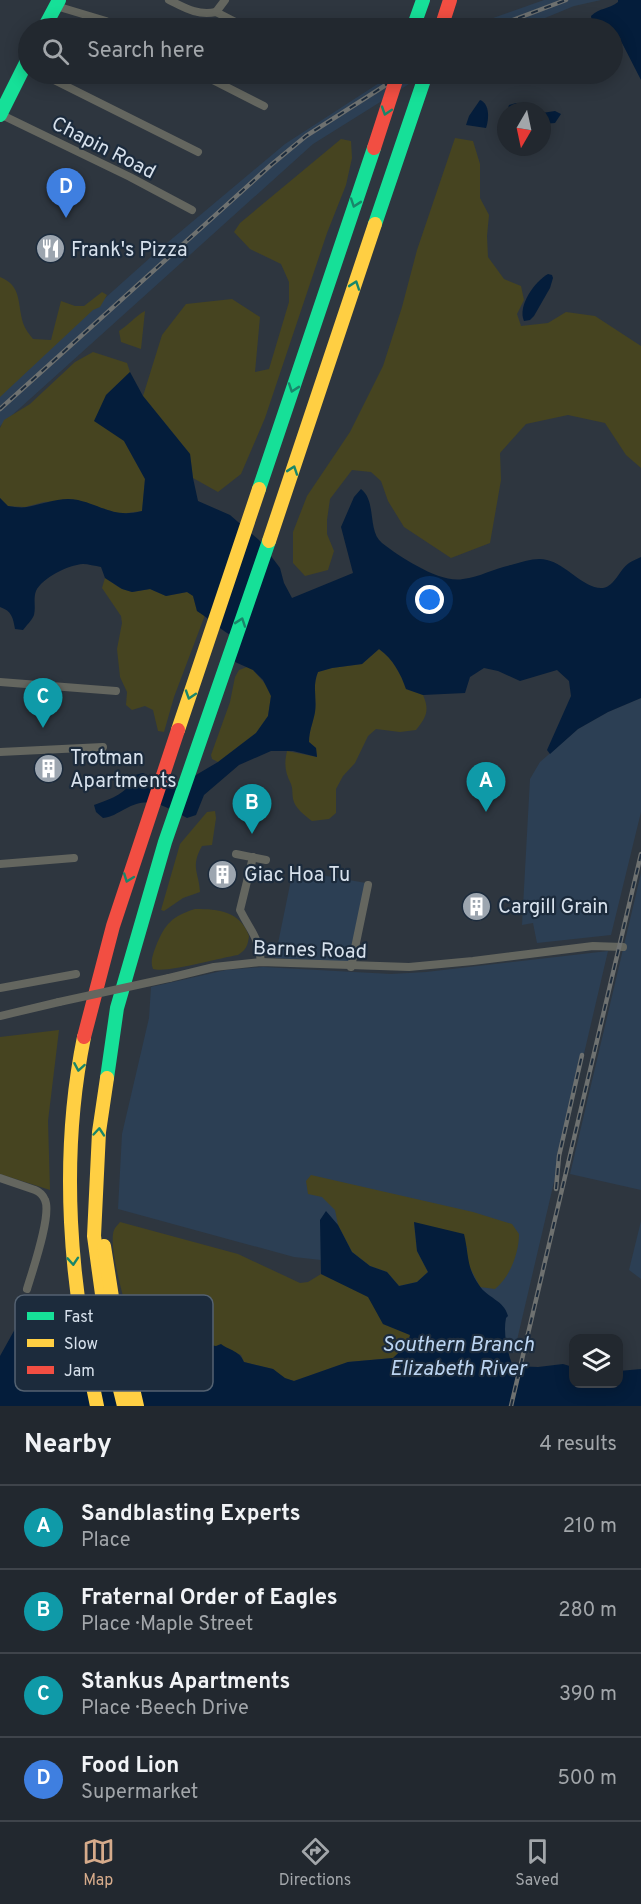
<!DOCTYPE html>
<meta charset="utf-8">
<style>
:root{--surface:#22282f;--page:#2e343b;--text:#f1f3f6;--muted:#a2a6aa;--line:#3f444b;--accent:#d6ab8b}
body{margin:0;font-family:Overpass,sans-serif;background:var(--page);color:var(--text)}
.controls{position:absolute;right:18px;bottom:18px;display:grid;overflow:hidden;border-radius:12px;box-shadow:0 3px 15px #0003}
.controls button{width:54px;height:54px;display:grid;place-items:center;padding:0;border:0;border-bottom:2px solid var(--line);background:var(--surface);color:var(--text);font:30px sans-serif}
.compass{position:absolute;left:497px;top:102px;width:54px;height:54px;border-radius:50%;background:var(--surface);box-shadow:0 3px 15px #0003;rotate:189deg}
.you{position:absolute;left:430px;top:600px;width:21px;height:21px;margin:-15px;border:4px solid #fff;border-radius:50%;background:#1a73e8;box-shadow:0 0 0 9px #1a73e833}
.badge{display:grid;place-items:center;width:39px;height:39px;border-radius:50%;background:var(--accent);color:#fff;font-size:20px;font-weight:700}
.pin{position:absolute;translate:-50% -50px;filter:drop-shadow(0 2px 3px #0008)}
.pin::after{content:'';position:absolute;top:32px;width:21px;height:18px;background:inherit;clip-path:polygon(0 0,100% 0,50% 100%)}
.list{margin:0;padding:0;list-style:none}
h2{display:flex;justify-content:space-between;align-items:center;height:78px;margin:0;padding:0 24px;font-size:26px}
h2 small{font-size:20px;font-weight:400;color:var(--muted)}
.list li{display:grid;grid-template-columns:39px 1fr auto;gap:18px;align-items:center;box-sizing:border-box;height:84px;padding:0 24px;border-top:2px solid var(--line)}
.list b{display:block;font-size:22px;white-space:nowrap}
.list p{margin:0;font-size:20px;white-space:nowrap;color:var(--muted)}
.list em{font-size:20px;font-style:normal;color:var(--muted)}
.icon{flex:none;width:33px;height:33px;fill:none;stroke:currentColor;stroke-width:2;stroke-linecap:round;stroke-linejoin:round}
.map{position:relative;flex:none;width:641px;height:1406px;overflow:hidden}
.search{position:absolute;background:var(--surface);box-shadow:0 3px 15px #0003;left:18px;right:18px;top:18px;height:66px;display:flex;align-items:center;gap:15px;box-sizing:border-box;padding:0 21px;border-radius:33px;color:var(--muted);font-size:22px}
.sheet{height:414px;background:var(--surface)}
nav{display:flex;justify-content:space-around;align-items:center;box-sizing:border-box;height:84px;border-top:2px solid var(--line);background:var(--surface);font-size:16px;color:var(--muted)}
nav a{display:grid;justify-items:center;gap:3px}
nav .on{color:var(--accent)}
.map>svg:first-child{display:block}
.built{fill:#2c3f54}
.green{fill:#464420}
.water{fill:#041d3b}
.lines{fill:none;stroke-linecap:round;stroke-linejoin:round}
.street{stroke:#64665f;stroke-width:8}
.fast{stroke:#16e098;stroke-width:14}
.slow{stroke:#ffcf43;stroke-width:14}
.jam{stroke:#f24e42;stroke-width:14}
.rail-casing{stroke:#6e7170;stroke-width:4.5}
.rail{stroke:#1c2b3c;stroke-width:2;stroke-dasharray:7;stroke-linecap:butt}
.street-bridge{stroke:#64665f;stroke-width:8}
.jam-bridge{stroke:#f24e42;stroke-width:14}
.oneway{stroke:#19866a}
.labels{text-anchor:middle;stroke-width:4.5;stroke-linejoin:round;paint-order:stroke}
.street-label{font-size:20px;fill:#d7e1ec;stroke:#1c2b3c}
.poi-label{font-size:20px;fill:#d7e1ec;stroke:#1c2b3c;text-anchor:start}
.water-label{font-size:21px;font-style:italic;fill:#bbd4f1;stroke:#1c2b3c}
.key{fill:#1c2b3c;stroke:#546271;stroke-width:1.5}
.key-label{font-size:16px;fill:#d7e1ec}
</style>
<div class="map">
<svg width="641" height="1406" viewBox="0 0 641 1406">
<rect width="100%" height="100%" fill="#2e363f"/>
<g class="built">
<path d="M544,0H601L574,6L521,28H465Z"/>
<path d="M393,74H425L313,144L0,426V392L161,248L285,144Z"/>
<path d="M641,698V812L611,935L537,943L533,923L522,925L530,779L540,762L578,729L608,712Z"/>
<path d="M293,870L366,883L350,963L275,958Z"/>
<path d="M641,873V1190L570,1174Z"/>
<path d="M608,951L514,1353L330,1261L294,1257L118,1209L122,1134L149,1018L151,987L226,970L263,967L391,974L426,972Z"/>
<path d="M641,1221V1279L629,1270Z"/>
</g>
<g class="green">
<path d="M455,138L473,141L480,164V198L489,215L487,236L488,257L504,279L521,286L524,300L517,314L521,326L548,323L566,312L595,316L641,346V468L626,455L605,423L568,415L526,424L500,453L501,480L490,543L451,558L404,527L388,501L381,481L371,472L352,470L330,499L327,520V534L334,551L328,570L305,576L293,563V532L307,496L350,432L383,366L402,307L417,250Z"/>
<path d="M341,139L351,141L352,158L346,185L327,233L265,418L241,474L218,492L193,478L190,454L143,396L162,335L186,304L232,299L260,317L255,372L269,369L289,302V282L281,264L250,249L234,232L240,223Z"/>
<path d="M0,277C22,286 17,302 23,323C25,329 29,334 33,339L51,340L61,301L75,306H84L102,292L107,295L100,307L93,310L0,397Z"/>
<path d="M145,311L141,349L121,342L119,331C129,325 135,316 145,311Z"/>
<path d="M93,352L127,363L130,372L106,395L124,441L145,479L142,511L120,514L76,500L44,502L25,507L7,506L0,498V428L4,420L30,404L75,362Z"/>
<path d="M105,578L120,588L132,592L150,589L166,596L187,592L193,595L197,611L205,615L174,697L164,732L158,731L153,710L145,706L132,710L126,705L127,692L120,677L117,649L122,623L121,616L102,588Z"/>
<path d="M379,649C393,659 401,674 406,689L423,695C430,711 426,717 416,730L400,732L376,729L368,736L355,763L343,776L336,789V813L329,819L312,821C304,815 295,808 293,799C292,794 293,789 291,784C285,772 284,764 287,751L317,757L316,748L309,742C309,731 313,723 315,712C317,698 312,686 318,672L332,668L362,664Z"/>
<path d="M247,667L253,670L268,687L271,696L268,716L256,733L218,762L212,759L211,755L230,702L235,677L239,670Z"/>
<path d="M215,811L216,818L212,845L202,846C190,867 199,872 200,892L183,898L164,911L161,910L180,844L207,812Z"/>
<path d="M195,909C219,909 240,911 249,936C248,945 246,950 238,955C219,958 168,973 153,969C150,961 153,954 156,946C165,924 172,916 195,909Z"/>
<path d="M59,1030L48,1121L50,1190L0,1174V1037Z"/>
<path d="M311,1175L473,1212L512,1224L519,1234C519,1253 510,1277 495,1289L480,1287L467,1262V1247L437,1229L414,1223L417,1251L428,1272L417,1282L399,1286L387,1272L370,1266L352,1252L338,1225L335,1210L322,1197L308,1194L306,1181Z"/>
<path d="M120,1222L238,1254L300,1283L308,1282L321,1274L369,1297L383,1324L410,1335L408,1344L393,1358L348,1362L294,1381L285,1379L273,1369L244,1362L241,1355L227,1349L197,1343L179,1330L147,1315L129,1318C124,1300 108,1245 114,1230C115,1227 118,1225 120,1222Z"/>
</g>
<g class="water">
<path d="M618,0H641V80L622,43L613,35L612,28H605L592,23L591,16C600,7 608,10 618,2Z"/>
<path d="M480,100C490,104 489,119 486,128L466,125L469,116Z"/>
<path d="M516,103L524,104L529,111H507L509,105Z"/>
<path d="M555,111L561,114L555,123L542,124V113Z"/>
<path d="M548,274L552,275L553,278L550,288L534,316L530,320L524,321C517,306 535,281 548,274Z"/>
<path d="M130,372L143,396L190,454L193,478L198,501L230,515L259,540L280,568L284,583L292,598L353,573L341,527L354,497L361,489C377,501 367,531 382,543C400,557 441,584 463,579C480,577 495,568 511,565C523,562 536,557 547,560C566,564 585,590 603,588C615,586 619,570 629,563C632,561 637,559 641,557V698L608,712L578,729L550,754L547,750L571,696L569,681L557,670L520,681L498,671L484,668L470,677L465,693L423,695L406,689C401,674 393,659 379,649L362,664L332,668L318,672C312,686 317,698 315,712C313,723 309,731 309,742L316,748L317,757L293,751H271L239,765L204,795L196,815L187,818C164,806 149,795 125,809C117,813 112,817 103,818L96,812L94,805C113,798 127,794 135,775L143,773L168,784L179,785L218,762L256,733L268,716L271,696L263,680L253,670L235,662L234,637C220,630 210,619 197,611L193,596L187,592L166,596L150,589L132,592L122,589L105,578L101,567C95,566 88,564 83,564C68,565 42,578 36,591C33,599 36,607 34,615C32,620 26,626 23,630L15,629C13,618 12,611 0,607V498L8,506C14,507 21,508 27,507C43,504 61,496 78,500C103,506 114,518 142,511L145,479L124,441L94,421L106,395Z"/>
<path d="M326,1211L338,1225L352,1252L370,1266L387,1272L399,1286L417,1282L428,1272L417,1251L414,1222L464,1234C469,1254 466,1267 479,1285C487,1298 504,1300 508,1316L506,1318C503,1333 507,1352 513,1366L538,1367L563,1364L573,1367L574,1384H618L619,1371L641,1369V1406H0V1356L15,1329H57L92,1320L125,1318L147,1314L179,1330L197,1343L216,1346L221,1344C230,1351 239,1350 244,1362L273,1369L285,1378L294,1381L348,1362L393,1358L408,1344L410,1335L383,1324L368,1297L321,1274L320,1220Z"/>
</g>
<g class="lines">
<g class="street">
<path d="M169,0C185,8 198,16 216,12L247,28"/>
<path d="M56,6L106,21L120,28"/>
<path d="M216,12L225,0"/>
<path d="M42,74L198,152"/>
<path d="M201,74L264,106"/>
<path d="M0,114L130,177L192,210"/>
<path d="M0,682L116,691"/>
<path d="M0,752L103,747"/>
<path d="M236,854L266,860"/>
<path d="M253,857L240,910C251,932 258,935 261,962"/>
<path d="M0,864L74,858"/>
<path d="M351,967L368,885"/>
<path d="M169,978L214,967L261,962L409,967L473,961L593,946L623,947"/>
<path d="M0,988L76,974"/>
<path d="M0,1016L59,1002"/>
<path d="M0,1178L35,1190C40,1192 43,1195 45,1200C52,1215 32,1272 27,1289"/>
</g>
<g class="fast">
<path d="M44,28L59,0"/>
<path d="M413,28L423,0"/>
<path d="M0,115L28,59"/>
<path d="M375,224L426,74"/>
<path d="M259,489L374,148"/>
<path d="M107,1078L117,1008L165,842L269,541"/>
</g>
<g class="slow">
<path d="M269,541L375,224"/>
<path d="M178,730L259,489"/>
<path d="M84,1037C59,1160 70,1284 97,1406"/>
<path d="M107,1078L99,1132L94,1236L109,1345L124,1406"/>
<path d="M104,1246L112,1297L137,1406"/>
</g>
<g class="jam">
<path d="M441,28L450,0"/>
<path d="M84,1037L113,926L178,730"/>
</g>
<defs>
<g id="rail">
<path d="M492,28L566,0"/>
<path d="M0,409L271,165L306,136L403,74"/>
<path d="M556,1189L559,1156L582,1055"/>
<path d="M511,1406L641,854"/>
</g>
</defs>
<use href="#rail" class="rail-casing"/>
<use href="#rail" class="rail"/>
<path class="street-bridge" d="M59,1002L169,978"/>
<path class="jam-bridge" d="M374,148L398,74"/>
</g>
<defs><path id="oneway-chevron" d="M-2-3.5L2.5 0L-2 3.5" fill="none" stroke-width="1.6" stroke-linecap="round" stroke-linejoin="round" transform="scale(1.5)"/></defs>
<g class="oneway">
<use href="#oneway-chevron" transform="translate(386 111) rotate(108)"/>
<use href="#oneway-chevron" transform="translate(355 203) rotate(109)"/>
<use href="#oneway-chevron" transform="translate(355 285) rotate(-71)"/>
<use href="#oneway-chevron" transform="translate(293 388) rotate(109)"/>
<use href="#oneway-chevron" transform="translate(293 470) rotate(-71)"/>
<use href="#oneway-chevron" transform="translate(241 622) rotate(-71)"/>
<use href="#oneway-chevron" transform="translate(190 695) rotate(108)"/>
<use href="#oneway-chevron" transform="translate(128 878) rotate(110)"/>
<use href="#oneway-chevron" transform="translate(79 1067) rotate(100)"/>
<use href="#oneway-chevron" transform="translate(99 1132) rotate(-85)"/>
<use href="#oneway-chevron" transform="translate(73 1261) rotate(86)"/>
</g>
<defs>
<symbol id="restaurant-disc" viewBox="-11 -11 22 22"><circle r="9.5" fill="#9ca5af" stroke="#1c2b3c"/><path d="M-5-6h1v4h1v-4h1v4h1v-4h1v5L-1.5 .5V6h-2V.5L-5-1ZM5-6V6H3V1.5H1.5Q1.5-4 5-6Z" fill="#fff"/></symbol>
<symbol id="building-disc" viewBox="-11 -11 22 22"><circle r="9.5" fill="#9ca5af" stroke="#1c2b3c"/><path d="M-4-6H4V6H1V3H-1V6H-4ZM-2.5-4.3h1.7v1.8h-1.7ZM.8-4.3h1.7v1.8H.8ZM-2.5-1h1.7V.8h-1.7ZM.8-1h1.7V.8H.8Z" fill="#fff"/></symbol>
</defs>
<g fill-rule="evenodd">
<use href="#restaurant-disc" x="34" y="232" width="33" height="33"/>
<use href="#building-disc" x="32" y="752" width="33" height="33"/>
<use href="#building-disc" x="206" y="858" width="33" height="33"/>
<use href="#building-disc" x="460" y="890" width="33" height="33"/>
</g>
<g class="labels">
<g class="street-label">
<text transform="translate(104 147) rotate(27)" y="7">Chapin Road</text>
<text transform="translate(310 949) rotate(2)" y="7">Barnes Road</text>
</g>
<g class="poi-label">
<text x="71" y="256">Frank's Pizza</text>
<text x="70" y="764">Trotman<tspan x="70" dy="23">Apartments</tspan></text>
<text x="244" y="881">Giac Hoa Tu</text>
<text x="498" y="913">Cargill Grain</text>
</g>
<g class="water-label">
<text x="458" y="1351">Southern Branch<tspan x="458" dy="24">Elizabeth River</tspan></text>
</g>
</g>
<rect x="15" y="1295" width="198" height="96" rx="9" class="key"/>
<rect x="27" y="1312" width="27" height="8" fill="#16e098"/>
<rect x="27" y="1339" width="27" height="8" fill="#ffcf43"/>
<rect x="27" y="1366" width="27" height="8" fill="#f24e42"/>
<g class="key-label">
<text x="64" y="1322">Fast</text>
<text x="64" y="1349">Slow</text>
<text x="64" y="1376">Jam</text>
</g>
</svg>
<div class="controls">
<button><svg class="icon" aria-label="layers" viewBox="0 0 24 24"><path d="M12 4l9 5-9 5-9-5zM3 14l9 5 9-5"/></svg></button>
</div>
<svg class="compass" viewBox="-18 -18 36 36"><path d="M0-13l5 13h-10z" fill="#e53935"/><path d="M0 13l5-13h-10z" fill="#a2a6aa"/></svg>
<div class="you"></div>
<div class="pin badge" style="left:486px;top:812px;background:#0f9aa8">A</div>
<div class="pin badge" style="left:252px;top:834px;background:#0f9aa8">B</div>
<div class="pin badge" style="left:43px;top:728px;background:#0f9aa8">C</div>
<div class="pin badge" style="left:66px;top:218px;background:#3f7fe0">D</div>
<div class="search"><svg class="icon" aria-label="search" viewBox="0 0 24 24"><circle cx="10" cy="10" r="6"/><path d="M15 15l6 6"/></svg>Search here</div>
</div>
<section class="sheet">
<h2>Nearby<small>4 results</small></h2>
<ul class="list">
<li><span class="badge" style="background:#0f9aa8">A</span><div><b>Sandblasting Experts</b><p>Place</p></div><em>210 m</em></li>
<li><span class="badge" style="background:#0f9aa8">B</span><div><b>Fraternal Order of Eagles</b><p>Place · Maple Street</p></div><em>280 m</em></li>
<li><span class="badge" style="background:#0f9aa8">C</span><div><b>Stankus Apartments</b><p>Place · Beech Drive</p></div><em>390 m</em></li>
<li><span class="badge" style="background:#3f7fe0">D</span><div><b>Food Lion</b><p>Supermarket</p></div><em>500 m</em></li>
</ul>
</section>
<nav>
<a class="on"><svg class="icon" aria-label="map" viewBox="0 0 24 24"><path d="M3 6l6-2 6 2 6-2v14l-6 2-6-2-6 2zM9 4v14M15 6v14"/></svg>Map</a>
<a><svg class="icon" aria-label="directions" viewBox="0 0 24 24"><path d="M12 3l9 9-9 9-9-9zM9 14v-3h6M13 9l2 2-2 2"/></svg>Directions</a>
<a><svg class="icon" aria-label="saved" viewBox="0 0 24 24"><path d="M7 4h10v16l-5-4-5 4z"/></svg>Saved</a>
</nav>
